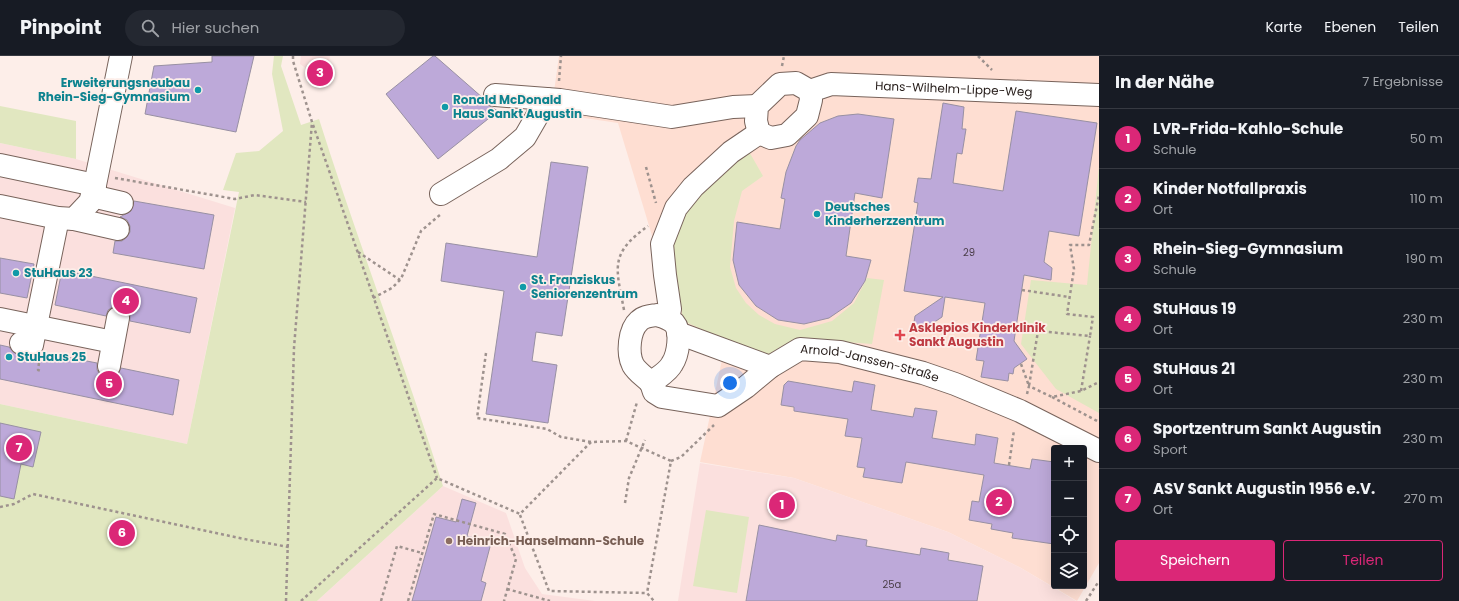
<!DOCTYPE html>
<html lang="de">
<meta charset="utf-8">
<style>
:root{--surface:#171b24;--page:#242831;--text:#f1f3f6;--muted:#9ea1a6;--line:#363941;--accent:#db2777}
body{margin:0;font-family:Poppins,sans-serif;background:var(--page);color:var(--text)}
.controls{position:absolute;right:12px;bottom:12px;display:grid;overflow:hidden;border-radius:4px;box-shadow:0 4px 16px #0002}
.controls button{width:36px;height:36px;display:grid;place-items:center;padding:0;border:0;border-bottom:1px solid var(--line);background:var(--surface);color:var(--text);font:20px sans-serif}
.you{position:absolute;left:730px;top:327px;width:14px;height:14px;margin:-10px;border:3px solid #fff;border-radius:50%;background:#1a73e8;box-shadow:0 0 0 6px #1a73e833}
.badge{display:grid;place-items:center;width:26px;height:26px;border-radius:50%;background:var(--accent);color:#fff;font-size:13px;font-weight:700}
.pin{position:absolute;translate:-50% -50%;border:2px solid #fff;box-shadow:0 1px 4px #0006}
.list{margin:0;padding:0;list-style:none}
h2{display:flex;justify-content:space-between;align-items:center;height:52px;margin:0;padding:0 16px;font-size:17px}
h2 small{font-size:13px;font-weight:400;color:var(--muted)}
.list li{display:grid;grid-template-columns:26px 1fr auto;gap:12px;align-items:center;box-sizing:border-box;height:60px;padding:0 16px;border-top:1px solid var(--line)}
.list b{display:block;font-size:15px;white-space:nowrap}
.list p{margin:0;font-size:13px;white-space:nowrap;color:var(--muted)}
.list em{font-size:13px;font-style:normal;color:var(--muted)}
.actions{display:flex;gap:8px;padding:12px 16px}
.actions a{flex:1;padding:9px 0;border:1px solid var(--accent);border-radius:4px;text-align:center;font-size:14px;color:var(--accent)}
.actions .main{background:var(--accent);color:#fff}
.icon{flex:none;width:22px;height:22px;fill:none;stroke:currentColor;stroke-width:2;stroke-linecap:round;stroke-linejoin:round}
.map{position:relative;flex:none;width:1099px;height:545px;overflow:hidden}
header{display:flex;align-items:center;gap:24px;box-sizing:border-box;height:56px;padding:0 20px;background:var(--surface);border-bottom:1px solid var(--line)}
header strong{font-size:19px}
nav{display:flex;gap:22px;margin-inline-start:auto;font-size:14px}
.search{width:280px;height:36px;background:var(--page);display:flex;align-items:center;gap:10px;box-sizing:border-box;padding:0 14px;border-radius:22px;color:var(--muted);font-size:15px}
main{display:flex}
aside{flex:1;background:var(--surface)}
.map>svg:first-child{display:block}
.built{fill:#feded2;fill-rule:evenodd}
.education{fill:#fbe0de}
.green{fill:#e1e7c0}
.building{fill:#bda9d9;stroke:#9890a3}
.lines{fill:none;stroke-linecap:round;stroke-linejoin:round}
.minor-casing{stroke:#78635b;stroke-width:24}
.path{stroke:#9e928e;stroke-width:2.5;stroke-dasharray:3 3;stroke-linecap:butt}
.minor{stroke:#fff;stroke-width:22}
.culture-dot{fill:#0f9aa8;stroke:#fdeee9;stroke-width:1.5}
.health-dot{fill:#e0444e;stroke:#fdeee9;stroke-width:1.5}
.education-dot{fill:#8d6e63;stroke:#fdeee9;stroke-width:1.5}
.labels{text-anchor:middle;stroke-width:3.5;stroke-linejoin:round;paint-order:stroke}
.number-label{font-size:10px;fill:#4a3e48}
.culture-label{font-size:12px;font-weight:bold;fill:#0d838f;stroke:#fdeee9;text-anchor:start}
.street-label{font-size:12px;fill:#241b18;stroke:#fdeee9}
.health-label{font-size:12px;font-weight:bold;fill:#be3a42;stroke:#fdeee9;text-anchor:start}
.education-label{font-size:12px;font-weight:bold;fill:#785e54;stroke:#fdeee9;text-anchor:start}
</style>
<header>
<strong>Pinpoint</strong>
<div class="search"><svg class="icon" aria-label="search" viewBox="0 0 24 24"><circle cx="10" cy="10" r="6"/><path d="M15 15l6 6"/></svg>Hier suchen</div>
<nav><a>Karte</a><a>Ebenen</a><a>Teilen</a></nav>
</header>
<main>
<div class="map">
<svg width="1099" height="545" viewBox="0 0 1099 545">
<rect width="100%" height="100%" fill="#fdeee9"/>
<path class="built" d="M559,0H1099V507L1077,545L1021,512L948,476L794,422L700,406L725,290L679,269L618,67L551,57ZM1054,392H1084V530H1054Z"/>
<g class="education">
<path d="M301,0H330L325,26L300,8Z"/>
<path d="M0,87L76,103L235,152L187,388L0,348Z"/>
<path d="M700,407L794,422L948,476L1021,512L1076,545H678Z"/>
<path d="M443,430L506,457L525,512L542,538L595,545H317Z"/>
</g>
<g class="green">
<path d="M274,0H283L281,10L301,69L319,63C358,186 404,306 443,430L317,545H0V348L187,388L239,136L223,134L236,97L259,95L283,75L272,18Z"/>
<path d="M0,50L76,65V103L0,87Z"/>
<path d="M747,92L763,120L742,135L734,165L730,211L736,232L746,247L759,259L775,268L800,274L832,265L854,247L867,222L884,224L872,288L804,283L782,290L765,301L683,265L681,250L672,221L668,187L680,159Z"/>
<path d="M1099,110V357L1056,333L1021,288L1031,224L1087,229Z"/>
<path d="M706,454L749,461L737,537L693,530Z"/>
</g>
<g class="building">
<path d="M212,0H254L236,76L145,58L154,10L212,6Z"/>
<path d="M433,0H435L483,42L488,49L498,55L438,103L386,38Z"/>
<path d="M943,47L964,51L962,73H966L962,98L957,97L953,127L1003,135L1016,55L1097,67L1079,180L1049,175L1044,206L1052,212L1051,224L1024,219L1014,285L1027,303L1014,312L1013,318L1009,317L1008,325L981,321L984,305L976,304L985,247L945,241L942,261L924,273L913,272L915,260L943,241L904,235L918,147L914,146L918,122L931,123Z"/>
<path d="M858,58L894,63L882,142L855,137L846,200L871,204L865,225L851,247L829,262L804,268L778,264L756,250L739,229L733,204L737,166L780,173L785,143L781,142L786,116L796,90L800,84L820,67L838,60Z"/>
<path d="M551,106L588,111L562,280L536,276L532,305L557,309L548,367L486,358L504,235L441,225L446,187L537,201Z"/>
<path d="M134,145L214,159L204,213L113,197L115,185H122L127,181L130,176V170L127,164L120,161L131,155Z"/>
<path d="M0,202L34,208L27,242L0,237Z"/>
<path d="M62,214L197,242L190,277L130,265V258L126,253L121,250H114L108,254L106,260L55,249Z"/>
<path d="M0,289L9,291L13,296L19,299L36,301L45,297L97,307V314L101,320L107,322H114L118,318L121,312L179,324L173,359L0,323Z"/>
<path d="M788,325L852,336L854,325L875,329L871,354L913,361L915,352L937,355L932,382L975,389L976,378L998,382L994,407L1030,413L1032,403L1054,406V488L1012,482L1013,477L991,473L992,468L969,464L972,445L979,446L984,419L906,406L902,427L863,421L865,412L857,411L862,382L845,380L848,363L794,355V351L781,349L784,329Z"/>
<path d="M0,367L41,376L33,411L21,408L14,443L0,440Z"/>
<path d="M462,443L476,447L467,480L491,487L481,525L486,527L481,545H412L436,461L456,466Z"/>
<path d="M759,469L836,485L837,479L867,484L866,490L920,499L921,492L949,497L948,504L983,510L977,545H746Z"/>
</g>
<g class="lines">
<defs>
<g id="minor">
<path d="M796,27L810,35L811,44L807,60L787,79L771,82L759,77L756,65L757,50L780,28Z"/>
<path id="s1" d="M810,35L831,28L1099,39"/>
<path d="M495,39L560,44L672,61L733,51L757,50"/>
<path d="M0,109L95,129"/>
<path d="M441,138L499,103L525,81L547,43"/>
<path d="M92,140L122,147"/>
<path d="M0,150L58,162L74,163L90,146L95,129L121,0"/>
<path d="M74,163L118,173"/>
<path d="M657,259C664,261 669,262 674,267C682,276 678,299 672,308C668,316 658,321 651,327C645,321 637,316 633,309C627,297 629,274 639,265C644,260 651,260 657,259Z"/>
<path d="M668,262L670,253L665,219L662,188L676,152L693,131L731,96L759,77"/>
<path d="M0,263L113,286"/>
<path d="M678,277L770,311"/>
<path d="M21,287L32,289L58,162"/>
<path d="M109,310L118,262"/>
<path id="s2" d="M651,327L654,336L662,341L718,350L746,331L770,311L800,293L840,296L923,317L955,328L1020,355L1099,395"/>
</g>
</defs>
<use href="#minor" class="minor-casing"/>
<g class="path">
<path d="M293,0V5L312,66L437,422"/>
<path d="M978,0L992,14"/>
<path d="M782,10L784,0"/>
<path d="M559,25L561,0"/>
<path d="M646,111L656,147"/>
<path d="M115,122L235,143L255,139L306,146"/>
<path d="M358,196L400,224"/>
<path d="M1022,234L1069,241"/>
<path d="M373,242L392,232L401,223L421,175L441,158"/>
<path d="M624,254C616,211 609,198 648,170"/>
<path d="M486,297L477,362L547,373L561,381L591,386"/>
<path d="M39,307L38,314L41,315"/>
<path d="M1021,308L1029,330L1038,275L1090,280L1093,261L1067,258L1074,213L1070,189H1089L1099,139"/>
<path d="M1081,335L1090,280"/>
<path d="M1027,338L1029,330L1052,341L1081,335L1099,326"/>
<path d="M1052,341L1099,366"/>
<path d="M626,385L637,346"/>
<path d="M671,405L681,401L714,369"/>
<path d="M1009,409L1014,374"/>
<path d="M625,447L629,422L645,384"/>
<path d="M0,451L14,448L33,438L244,483L289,491"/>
<path d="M520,459L549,535L647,537"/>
<path d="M507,533L550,545"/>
<path d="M286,545L294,292L312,66"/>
<path d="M301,545L437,422L520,458L591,386L626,385L671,405L647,537L654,545"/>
<path d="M381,545L397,490L422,497"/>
<path d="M408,545L434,458L505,478L516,503L504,545"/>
<path d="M1086,545L1099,525"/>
</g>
<use href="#minor" class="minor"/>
</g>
<g class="culture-dot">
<circle cx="198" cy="34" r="4"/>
<circle cx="445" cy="51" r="4"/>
<circle cx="817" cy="158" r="4"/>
<circle cx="16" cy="217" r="4"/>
<circle cx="523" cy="231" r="4"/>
<circle cx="9" cy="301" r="4"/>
</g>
<path class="health-dot" d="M898 273h4v4h4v4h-4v4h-4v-4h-4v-4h4z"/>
<circle class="education-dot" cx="449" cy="485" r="4"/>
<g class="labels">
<g class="number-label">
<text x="969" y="200">29</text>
<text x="892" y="532">25a</text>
</g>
<g class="culture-label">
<text x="190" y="31" text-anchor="end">Erweiterungsneubau<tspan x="190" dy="14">Rhein-Sieg-Gymnasium</tspan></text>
<text x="453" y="48">Ronald McDonald<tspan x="453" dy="14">Haus Sankt Augustin</tspan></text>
<text x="825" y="155">Deutsches<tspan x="825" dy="14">Kinderherzzentrum</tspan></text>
<text x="24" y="221">StuHaus 23</text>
<text x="531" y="228">St. Franziskus<tspan x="531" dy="14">Seniorenzentrum</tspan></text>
<text x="17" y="305">StuHaus 25</text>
</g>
<g class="street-label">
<text dy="4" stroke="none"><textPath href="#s1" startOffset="145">Hans-Wilhelm-Lippe-Weg</textPath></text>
<text dy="4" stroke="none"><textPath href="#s2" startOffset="247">Arnold-Janssen-Straße</textPath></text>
</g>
<g class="health-label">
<text x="909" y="276">Asklepios Kinderklinik<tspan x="909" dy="14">Sankt Augustin</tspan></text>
</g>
<g class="education-label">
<text x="457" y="489">Heinrich-Hanselmann-Schule</text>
</g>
</g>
</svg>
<div class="controls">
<button>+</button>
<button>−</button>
<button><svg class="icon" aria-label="locate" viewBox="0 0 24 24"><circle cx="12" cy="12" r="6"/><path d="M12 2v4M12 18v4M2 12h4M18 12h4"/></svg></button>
<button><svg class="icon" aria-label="layers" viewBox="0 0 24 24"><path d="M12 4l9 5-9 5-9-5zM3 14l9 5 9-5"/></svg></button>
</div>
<div class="you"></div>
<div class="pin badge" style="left:782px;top:449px">1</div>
<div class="pin badge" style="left:999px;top:446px">2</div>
<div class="pin badge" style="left:320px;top:17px">3</div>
<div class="pin badge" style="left:126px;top:245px">4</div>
<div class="pin badge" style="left:109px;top:328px">5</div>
<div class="pin badge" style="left:122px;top:477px">6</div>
<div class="pin badge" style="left:19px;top:392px">7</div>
</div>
<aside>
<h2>In der Nähe<small>7 Ergebnisse</small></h2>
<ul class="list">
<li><span class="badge">1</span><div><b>LVR-Frida-Kahlo-Schule</b><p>Schule</p></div><em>50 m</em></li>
<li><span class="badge">2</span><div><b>Kinder Notfallpraxis</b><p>Ort</p></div><em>110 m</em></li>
<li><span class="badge">3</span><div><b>Rhein-Sieg-Gymnasium</b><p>Schule</p></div><em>190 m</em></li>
<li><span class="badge">4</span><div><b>StuHaus 19</b><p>Ort</p></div><em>230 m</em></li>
<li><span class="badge">5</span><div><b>StuHaus 21</b><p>Ort</p></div><em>230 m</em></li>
<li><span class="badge">6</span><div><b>Sportzentrum Sankt Augustin</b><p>Sport</p></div><em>230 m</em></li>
<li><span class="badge">7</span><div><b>ASV Sankt Augustin 1956 e.V.</b><p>Ort</p></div><em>270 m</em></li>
</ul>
<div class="actions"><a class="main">Speichern</a><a>Teilen</a></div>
</aside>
</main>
